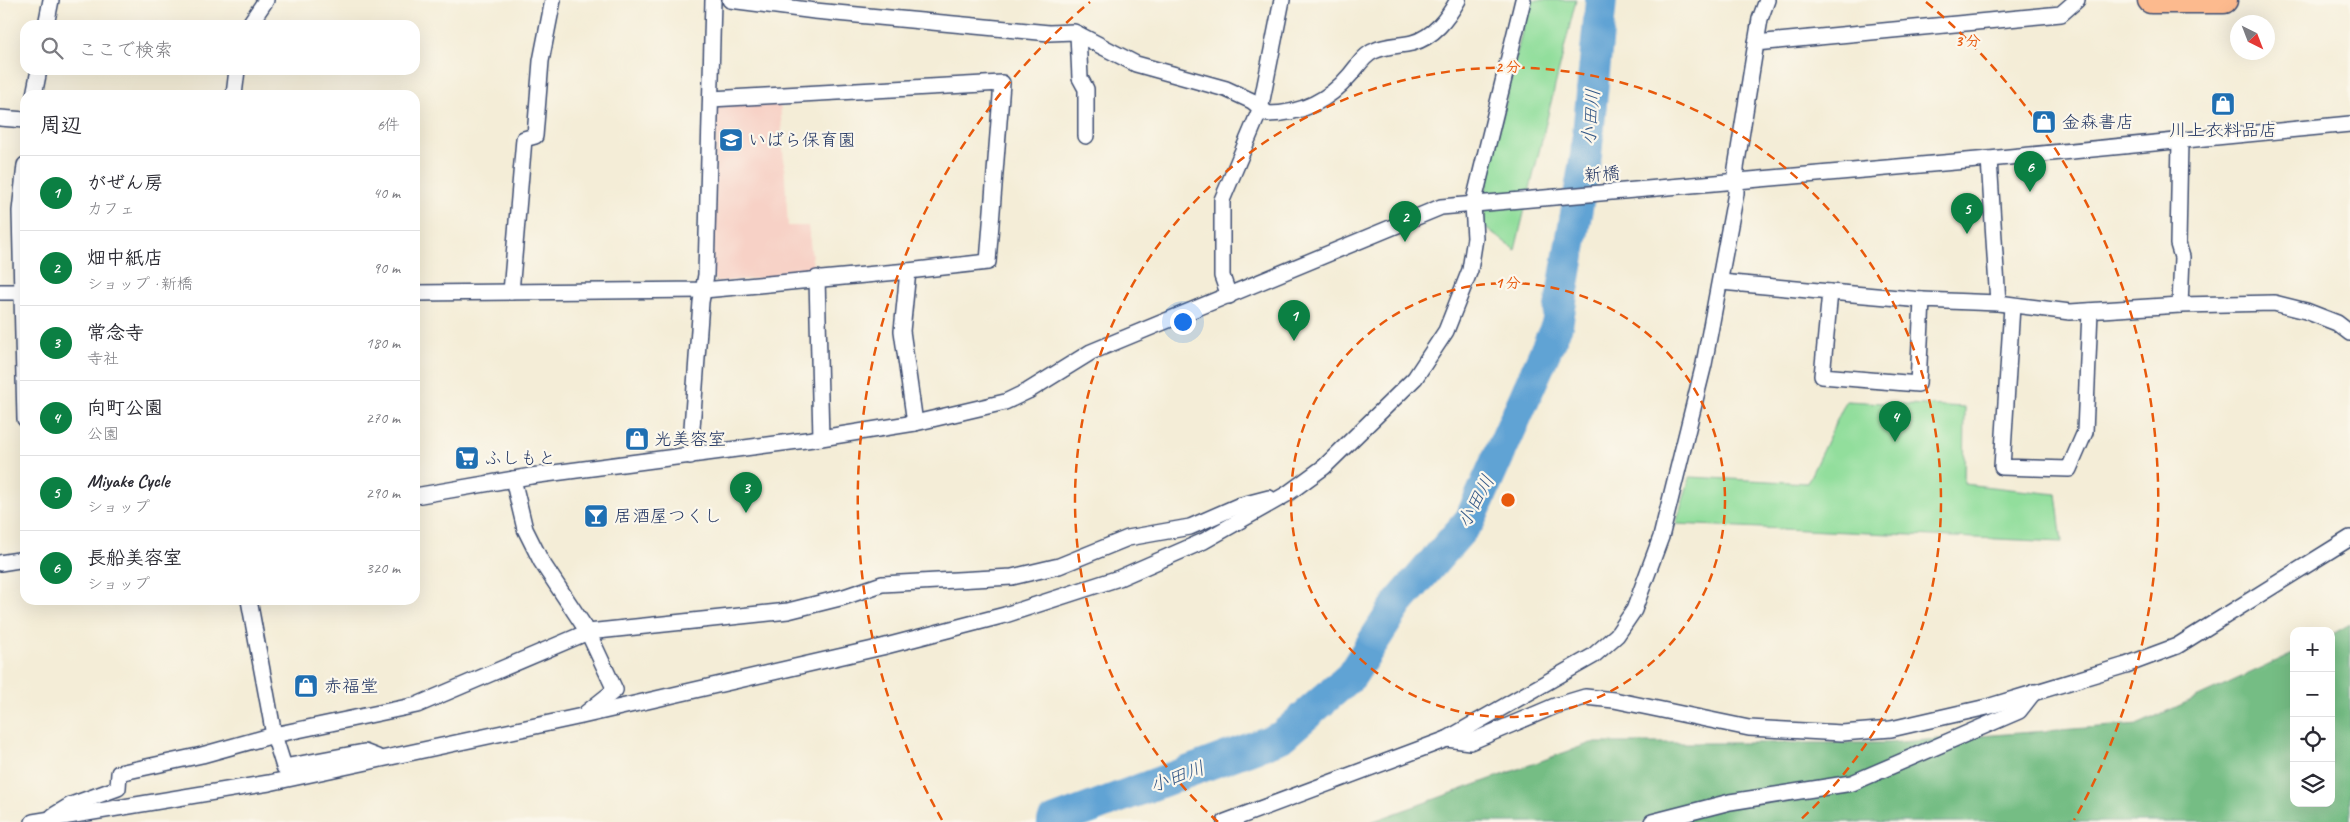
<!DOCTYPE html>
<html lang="ja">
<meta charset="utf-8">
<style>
:root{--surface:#fff;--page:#f2f2f3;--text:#2b2b33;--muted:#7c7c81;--line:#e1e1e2;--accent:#0b8043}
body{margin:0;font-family:Caveat,"Klee One",sans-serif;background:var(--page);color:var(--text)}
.controls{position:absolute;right:15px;bottom:15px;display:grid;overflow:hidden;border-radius:10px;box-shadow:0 5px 20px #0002}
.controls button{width:45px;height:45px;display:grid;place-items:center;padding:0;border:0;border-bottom:1px solid var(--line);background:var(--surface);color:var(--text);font:25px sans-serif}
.compass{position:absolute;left:2230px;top:15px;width:45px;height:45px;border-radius:50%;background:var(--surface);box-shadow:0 5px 20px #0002;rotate:138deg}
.you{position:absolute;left:1182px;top:321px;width:18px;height:18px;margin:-12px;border:4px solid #fff;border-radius:50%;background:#1a73e8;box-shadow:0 0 0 8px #1a73e833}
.badge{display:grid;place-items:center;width:32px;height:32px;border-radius:50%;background:var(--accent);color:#fff;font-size:16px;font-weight:700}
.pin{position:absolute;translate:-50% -41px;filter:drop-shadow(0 1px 2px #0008)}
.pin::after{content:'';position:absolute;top:26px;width:18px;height:15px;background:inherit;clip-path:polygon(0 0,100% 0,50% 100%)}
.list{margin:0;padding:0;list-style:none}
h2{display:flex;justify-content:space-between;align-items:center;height:65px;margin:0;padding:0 20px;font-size:21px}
h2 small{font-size:16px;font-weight:400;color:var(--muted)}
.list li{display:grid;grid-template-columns:32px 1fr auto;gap:15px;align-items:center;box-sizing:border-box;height:75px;padding:0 20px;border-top:1px solid var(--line)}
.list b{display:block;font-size:19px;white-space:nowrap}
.list p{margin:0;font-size:16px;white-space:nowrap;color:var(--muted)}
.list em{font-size:16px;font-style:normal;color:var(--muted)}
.icon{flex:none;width:28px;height:28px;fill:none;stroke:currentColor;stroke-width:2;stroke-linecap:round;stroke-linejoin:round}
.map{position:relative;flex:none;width:2350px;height:822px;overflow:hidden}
.search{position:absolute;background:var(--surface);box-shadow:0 5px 20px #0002;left:20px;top:20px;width:400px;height:55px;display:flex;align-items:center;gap:12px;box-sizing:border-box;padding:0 18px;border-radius:15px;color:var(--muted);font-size:19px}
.panel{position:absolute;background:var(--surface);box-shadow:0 5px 20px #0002;left:20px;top:90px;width:400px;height:515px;border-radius:15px}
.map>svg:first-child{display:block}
.built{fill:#f7d1c6}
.green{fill:#92de9c;stroke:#56867d}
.forest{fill:#75bd84;stroke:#487671}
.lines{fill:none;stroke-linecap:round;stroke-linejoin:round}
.river{stroke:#61a3d4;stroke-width:32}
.minor-casing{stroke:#3c4c70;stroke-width:18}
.trunk-casing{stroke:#3c4c70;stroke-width:29}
.minor{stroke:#fff;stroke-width:15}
.trunk{stroke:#fcba8e;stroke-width:26}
.ring{fill:none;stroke:#e8590c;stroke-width:2.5;stroke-dasharray:9 6}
.labels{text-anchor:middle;stroke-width:4.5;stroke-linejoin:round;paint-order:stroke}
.poi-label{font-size:18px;fill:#1b2f5e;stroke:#fbf7ec;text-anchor:start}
.street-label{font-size:18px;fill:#1b2f5e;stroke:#fbf7ec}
.water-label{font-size:19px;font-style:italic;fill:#345887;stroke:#fbf7ec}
.centre{fill:#e8590c;stroke:#fbf7ec;stroke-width:2.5}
.ring-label{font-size:15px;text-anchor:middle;font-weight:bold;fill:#e8590c;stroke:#fbf7ec;stroke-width:4.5;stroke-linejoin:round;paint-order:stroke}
</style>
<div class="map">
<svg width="2350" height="822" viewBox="0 0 2350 822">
<rect width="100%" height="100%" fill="#fbf7ec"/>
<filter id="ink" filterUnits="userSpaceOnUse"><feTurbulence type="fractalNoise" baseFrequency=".02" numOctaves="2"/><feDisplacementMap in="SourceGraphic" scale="10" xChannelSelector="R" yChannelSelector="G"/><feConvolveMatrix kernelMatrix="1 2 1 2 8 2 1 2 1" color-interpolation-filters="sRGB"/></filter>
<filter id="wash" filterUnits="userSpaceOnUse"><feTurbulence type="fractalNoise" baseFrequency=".0096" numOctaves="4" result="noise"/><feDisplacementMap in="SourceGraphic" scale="20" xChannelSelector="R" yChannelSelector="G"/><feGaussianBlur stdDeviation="1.12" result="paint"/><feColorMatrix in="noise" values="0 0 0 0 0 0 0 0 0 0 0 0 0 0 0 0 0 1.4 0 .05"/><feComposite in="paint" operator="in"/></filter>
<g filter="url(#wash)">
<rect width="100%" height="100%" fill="#f4edd7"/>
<path class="built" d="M780,101L788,226H808L814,274L717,282L712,275L717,104Z"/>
<g class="green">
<path d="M1529,0H1576L1515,250L1484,226L1486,189Z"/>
<path d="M1846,401L1965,407L1964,484L2056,494L2062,542L1676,524L1690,477L1807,483Z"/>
</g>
<path class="forest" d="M2350,624V822H1371L1591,743H1887L2139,724L2294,653V803H2331V635Z"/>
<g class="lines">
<path class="river" d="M1053,822L1281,737L1351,676L1398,603L1470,520L1557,325L1586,155L1601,0"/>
</g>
</g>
<g filter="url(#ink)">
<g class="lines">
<defs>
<g id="minor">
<path d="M730,0L815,11L1049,33L1074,32L1136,64L1226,89L1252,101L1268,114C1302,114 1329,100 1350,75C1357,67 1364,55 1374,51C1386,45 1400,46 1412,43C1434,37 1447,19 1458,0"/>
<path d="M46,25L51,0"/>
<path d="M249,25L266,0"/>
<path d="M1078,34L1080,78L1086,89V136"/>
<path d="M1756,43L2061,14L2077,0"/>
<path d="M34,95L39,70"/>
<path d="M234,95L237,70"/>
<path d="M711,99L1002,83L988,262L908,271"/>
<path d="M0,118L25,120"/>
<path d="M1989,159L1998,303"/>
<path d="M25,165L20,211L25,419"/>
<path d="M817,278L821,438"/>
<path d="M1721,282L1830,292L1822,376L1918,384L1922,300L1998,303L2070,312L2180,305L2274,303L2306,311L2337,323L2350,333"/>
<path d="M0,292H25"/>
<path d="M511,292L524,139L535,136L541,61L553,0"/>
<path d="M1830,292L1922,300"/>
<path d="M415,293L704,290L908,271L902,331L915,423"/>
<path d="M1229,296L1222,276V200L1260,110L1282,0"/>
<path d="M2180,305L2182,257L2178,244L2180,141"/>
<path d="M2012,306L2002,467L2069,469L2085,432L2090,311"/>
<path d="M690,456L701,302L706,275L713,0"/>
<path d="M513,479L525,529L541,561L588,632L615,690L586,713"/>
<path d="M415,496L531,476L821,438L915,423L1005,402L1028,391L1091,352L1441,207L1989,159L2350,124"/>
<path d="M0,563L25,559"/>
<path d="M249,600L274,735L284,767L364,752L377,757"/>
<path d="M1447,739L1470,742L1555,706L1585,697L1614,700L1749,728L1842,733L1891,729L1987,707L2126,665L2177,646L2350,538"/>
<path d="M53,816L71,805L118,788L119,773L202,755L274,735L417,705L588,632L788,611L844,597L882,584L1012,577L1059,566L1128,538L1190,527L1238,506L1269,498"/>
<path d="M33,822L269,783L582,716L882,647L1005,615L1119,578L1204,541L1287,494L1324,467L1415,378L1446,331L1470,270L1475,238L1473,205L1523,0"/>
<path d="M1225,822L1447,739L1593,656L1617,635L1634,610L1661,537L1704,364L1736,193V168L1756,43L1760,19L1767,0"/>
<path d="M1652,822L1730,802L1852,783L2019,711L2034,692"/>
</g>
<path id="trunk" d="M2151,0H2224"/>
</defs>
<use href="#minor" class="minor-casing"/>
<use href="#trunk" class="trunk-casing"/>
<use href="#minor" class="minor"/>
<use href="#trunk" class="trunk"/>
</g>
</g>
<g class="ring">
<circle cx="1508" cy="500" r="217"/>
<path d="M1218 822A433 433 0 1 1 1798 822"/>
<path d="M942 820A650 650 0 0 1 1090 2M1926 2A650 650 0 0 1 2074 820"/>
</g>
<defs>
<symbol id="shop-square" viewBox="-11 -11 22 22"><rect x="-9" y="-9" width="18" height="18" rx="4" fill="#1f6fb2" stroke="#fbf7ec"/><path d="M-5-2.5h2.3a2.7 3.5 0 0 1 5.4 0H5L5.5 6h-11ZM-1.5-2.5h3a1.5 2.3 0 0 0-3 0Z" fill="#fff"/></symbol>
<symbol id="school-square" viewBox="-11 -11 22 22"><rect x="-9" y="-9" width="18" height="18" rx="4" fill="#1f6fb2" stroke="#fbf7ec"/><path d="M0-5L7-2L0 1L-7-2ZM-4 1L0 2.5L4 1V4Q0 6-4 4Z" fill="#fff"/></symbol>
<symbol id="supermarket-square" viewBox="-11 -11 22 22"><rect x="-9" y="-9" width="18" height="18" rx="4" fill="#1f6fb2" stroke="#fbf7ec"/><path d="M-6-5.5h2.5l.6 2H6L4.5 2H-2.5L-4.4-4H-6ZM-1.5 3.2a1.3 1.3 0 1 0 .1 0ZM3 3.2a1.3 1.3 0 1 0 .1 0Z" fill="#fff"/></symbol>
<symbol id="bar-square" viewBox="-11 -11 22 22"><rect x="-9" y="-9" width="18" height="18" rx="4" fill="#1f6fb2" stroke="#fbf7ec"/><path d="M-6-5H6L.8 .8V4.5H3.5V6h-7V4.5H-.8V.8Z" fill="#fff"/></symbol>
</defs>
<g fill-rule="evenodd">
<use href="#shop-square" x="2209" y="90" width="28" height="28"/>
<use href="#shop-square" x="2030" y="108" width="28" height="28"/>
<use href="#school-square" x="717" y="126" width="28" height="28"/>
<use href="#shop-square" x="623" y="425" width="28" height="28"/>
<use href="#supermarket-square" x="453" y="444" width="28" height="28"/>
<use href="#bar-square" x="582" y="502" width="28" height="28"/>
<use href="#shop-square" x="292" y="672" width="28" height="28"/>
</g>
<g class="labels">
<g class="poi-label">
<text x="2062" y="128">金森書店</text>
<text x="2223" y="136" text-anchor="middle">川上衣料品店</text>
<text x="748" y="146">いばら保育園</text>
<text x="654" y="445">光美容室</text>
<text x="484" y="464">ふしもと</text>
<text x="614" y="522">居酒屋つくし</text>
<text x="324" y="692">赤福堂</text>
</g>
<g class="street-label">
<text transform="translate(1602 174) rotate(-5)" y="6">新橋</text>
</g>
<g class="water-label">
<text transform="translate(1590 117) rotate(-85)" y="7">小田川</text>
<text transform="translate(1475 501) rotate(-62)" y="7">小田川</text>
<text transform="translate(1177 776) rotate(-20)" y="7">小田川</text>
</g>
</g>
<circle cx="1508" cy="500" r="8" class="centre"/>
<g class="ring-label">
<text x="1968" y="46">3 分</text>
<text x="1508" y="72">2 分</text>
<text x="1508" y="288">1 分</text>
</g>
</svg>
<div class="controls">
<button>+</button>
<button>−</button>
<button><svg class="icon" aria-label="locate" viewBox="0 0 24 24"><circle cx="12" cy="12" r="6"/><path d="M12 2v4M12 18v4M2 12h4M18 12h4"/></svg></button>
<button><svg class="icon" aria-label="layers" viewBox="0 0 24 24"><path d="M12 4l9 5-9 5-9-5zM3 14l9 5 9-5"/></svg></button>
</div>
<svg class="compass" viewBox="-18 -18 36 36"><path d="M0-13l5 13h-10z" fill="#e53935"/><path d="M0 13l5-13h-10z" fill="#7c7c81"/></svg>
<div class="you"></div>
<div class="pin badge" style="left:1294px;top:341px">1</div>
<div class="pin badge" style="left:1405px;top:242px">2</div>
<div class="pin badge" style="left:746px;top:513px">3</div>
<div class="pin badge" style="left:1895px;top:442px">4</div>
<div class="pin badge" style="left:1967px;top:234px">5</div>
<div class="pin badge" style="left:2030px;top:192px">6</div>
<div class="search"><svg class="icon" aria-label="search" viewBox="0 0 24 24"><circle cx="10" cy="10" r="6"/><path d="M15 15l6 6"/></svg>ここで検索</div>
<section class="panel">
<h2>周辺<small>6件</small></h2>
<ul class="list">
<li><span class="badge">1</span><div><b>がぜん房</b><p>カフェ</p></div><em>40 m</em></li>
<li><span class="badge">2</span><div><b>畑中紙店</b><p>ショップ · 新橋</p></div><em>90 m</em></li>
<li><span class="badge">3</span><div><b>常念寺</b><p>寺社</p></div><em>180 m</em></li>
<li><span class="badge">4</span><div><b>向町公園</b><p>公園</p></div><em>270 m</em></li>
<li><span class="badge">5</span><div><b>Miyake Cycle</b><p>ショップ</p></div><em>290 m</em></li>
<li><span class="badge">6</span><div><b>長船美容室</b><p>ショップ</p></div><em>320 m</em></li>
</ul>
</section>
</div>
